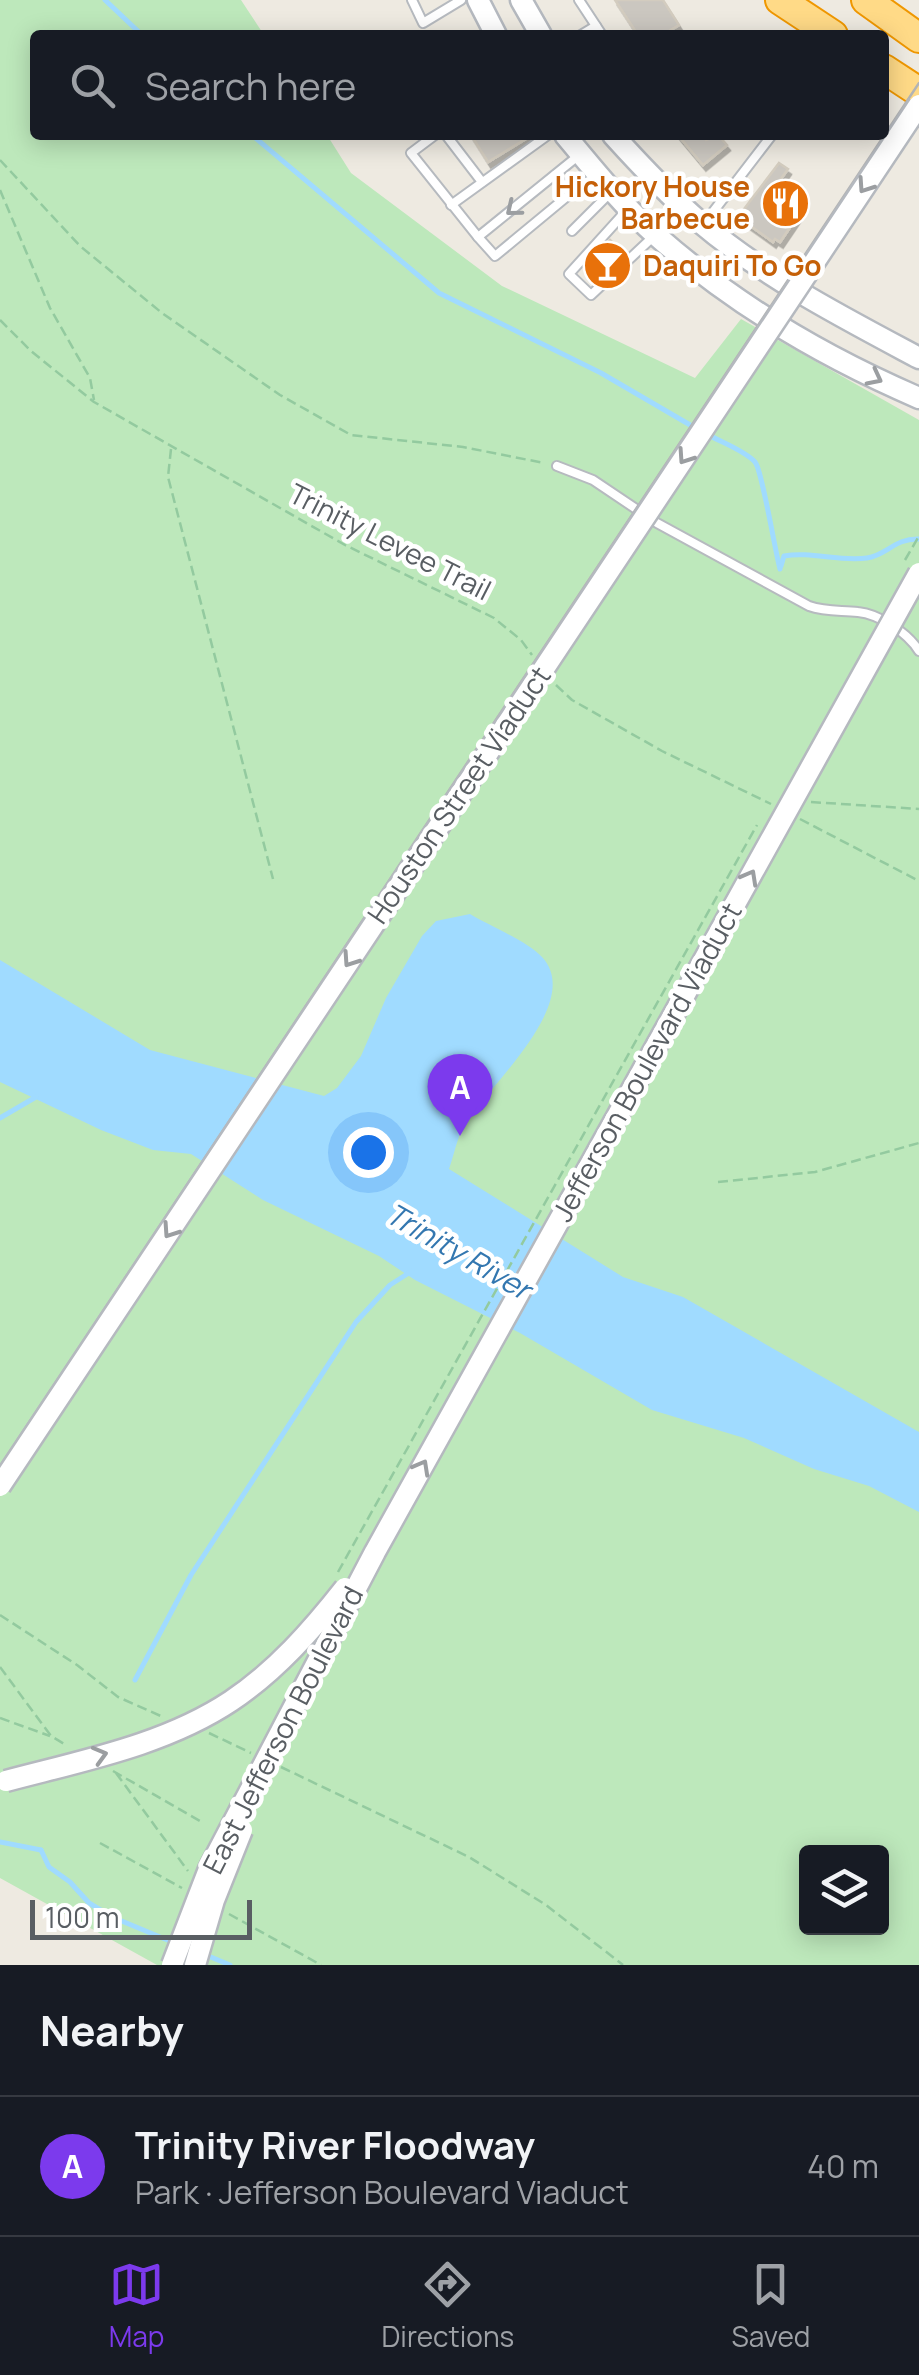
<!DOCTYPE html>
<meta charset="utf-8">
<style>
:root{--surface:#171b24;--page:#20242c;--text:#f1f3f6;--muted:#9ea1a6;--line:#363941;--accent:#7c3aed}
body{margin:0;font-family:Manrope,sans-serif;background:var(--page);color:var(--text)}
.controls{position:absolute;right:30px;bottom:30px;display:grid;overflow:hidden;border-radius:10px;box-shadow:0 5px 25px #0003}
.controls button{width:90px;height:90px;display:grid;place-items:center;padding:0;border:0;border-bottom:2px solid var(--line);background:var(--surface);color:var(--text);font:50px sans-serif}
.scale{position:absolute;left:30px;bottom:25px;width:222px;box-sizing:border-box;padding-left:10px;border:5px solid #595e63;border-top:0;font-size:28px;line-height:35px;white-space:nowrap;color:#595e63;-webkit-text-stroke:8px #fff;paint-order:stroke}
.you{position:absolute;left:368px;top:1152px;width:35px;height:35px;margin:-25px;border:8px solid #fff;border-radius:50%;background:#1a73e8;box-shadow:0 0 0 15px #1a73e833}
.badge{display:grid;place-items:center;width:65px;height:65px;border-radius:50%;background:var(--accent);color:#fff;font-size:32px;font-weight:700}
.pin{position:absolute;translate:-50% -82px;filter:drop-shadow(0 2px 5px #0008)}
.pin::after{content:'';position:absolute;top:52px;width:35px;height:30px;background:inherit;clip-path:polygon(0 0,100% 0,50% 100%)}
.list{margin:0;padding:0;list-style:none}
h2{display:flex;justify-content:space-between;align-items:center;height:130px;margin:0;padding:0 40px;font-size:42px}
h2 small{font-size:32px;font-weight:400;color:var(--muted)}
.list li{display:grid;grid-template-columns:65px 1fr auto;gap:30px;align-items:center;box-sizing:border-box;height:140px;padding:0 40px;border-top:2px solid var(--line)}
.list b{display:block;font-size:38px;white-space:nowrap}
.list p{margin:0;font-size:32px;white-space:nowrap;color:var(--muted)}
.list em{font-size:32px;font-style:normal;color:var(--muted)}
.icon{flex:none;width:55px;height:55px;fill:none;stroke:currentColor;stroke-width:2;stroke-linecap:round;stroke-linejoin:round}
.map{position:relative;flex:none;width:919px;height:1965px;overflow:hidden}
.search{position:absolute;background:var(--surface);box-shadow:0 5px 25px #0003;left:30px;right:30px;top:30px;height:110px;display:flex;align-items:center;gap:25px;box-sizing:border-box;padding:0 35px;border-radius:10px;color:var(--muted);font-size:38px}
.sheet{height:270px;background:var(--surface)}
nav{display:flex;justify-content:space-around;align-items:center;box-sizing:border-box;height:140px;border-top:2px solid var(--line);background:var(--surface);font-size:28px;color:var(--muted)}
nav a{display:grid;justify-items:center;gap:5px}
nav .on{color:var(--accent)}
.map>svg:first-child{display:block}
.green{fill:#bde8bb;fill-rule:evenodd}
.water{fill:#a0dbff}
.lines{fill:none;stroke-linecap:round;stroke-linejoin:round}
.stream{stroke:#a0dbff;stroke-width:5}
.building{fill:#cbc7c0;stroke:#d3ccbf;stroke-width:2.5;filter:url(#shadow)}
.service-casing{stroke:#b6babf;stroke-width:12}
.secondary-casing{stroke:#b5b9bf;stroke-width:25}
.motorway-casing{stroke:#ef9700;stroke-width:32}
.path{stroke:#93ca9f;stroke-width:2.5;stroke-dasharray:10 5;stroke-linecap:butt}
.service{stroke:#fff;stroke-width:8}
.secondary{stroke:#fff;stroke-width:20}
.motorway{stroke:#ffda87;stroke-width:28}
.tram{stroke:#b3b4b4;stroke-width:2.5}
.secondary-bridge-casing{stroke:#b5b9bf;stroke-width:25;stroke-linecap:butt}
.path-bridge{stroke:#93ca9f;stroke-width:2.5;stroke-dasharray:10 5;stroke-linecap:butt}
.secondary-bridge{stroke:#fff;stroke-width:20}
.oneway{stroke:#9b9ea1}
.labels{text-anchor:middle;stroke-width:9;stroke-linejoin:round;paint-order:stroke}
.food-label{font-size:28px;font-weight:bold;fill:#c56008;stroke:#fff;text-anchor:end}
.street-label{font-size:28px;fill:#595e63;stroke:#fff}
.water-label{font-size:30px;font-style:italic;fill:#3377b0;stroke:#fff}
</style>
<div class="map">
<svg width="919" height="1965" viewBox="0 0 919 1965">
<defs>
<filter id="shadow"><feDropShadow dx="3" dy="5.5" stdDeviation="0" flood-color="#0004"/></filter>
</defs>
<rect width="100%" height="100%" fill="#eeeae1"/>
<path class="green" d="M0,0H241L264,35H35V135H327L351,173L502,286L695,378L741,319L919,420V1965H157L0,1878ZM806,1852H882V1928H806Z"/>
<path class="water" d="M470,914C490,926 527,941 542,957C585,1003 486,1088 464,1126C457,1138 454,1155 449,1169L623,1277L683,1297L919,1432V1512L869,1486L814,1469L744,1438L652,1410L520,1333L415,1280L379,1256L263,1200L191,1154L153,1150L101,1130L0,1082V960L150,1050L324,1096L337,1088L361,1056L386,998L422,936L436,921Z"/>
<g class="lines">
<g class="stream">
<path d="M105,0L142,35"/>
<path d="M252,135L439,293L601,373L697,429"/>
<path d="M707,434C720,442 744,450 755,462C762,470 775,551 780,569"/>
<path d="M781,566L784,556C811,551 839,562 867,558C887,555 895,538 919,539"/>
<path d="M0,1118L36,1097"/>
<path d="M135,1680L191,1575L356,1322L390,1285L412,1271"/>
<path d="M0,1842L41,1850"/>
<path d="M41,1850L49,1867L70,1882L89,1903L112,1917L177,1944"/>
<path d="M206,1955L230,1965"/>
</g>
</g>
<g class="building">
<path d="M615,0H663L679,25L662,35H638Z"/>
<path d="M471,135H532L488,162Z"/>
<path d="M678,135H702L706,140L718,135L727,145L703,165Z"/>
<path d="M779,163L788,169L780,180L797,193L792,201L803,208L780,242L775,239L773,242L738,217Z"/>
<path d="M610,240L624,254L605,272L593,259Z"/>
</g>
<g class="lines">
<defs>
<g id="service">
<path d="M412,0L423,23L461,0"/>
<path d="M579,0L602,35"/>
<path d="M581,35L596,26"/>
<path d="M435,135L411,153L478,237L578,156"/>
<path d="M446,135L482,182"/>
<path d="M451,205L548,135"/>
<path d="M626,211L569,274L591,295L654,236"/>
<path d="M706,221L772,135"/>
<path d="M572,231L610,193"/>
<path d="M478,237L495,256L570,194L555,175"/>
<path d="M557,466L593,480L657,523L809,606C826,612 841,610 858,612C879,614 908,633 919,651"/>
</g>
<g id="secondary">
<path d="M478,0L496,35"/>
<path d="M521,0L541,35"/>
<path d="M565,135C594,170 624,207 658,237C734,304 826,358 919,398"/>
<path d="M613,135C641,166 669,196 701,223C766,278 844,318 919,358"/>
</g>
<g id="motorway">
<path d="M780,0L833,35"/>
<path d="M866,0L919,38"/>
<path d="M884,69L919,92"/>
</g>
</defs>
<use href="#service" class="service-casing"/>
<use href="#secondary" class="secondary-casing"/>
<use href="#motorway" class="motorway-casing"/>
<g class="path">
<path d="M0,160L80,246L162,313L280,395L351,435L463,447L544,463"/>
<path d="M0,190L50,308L90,378L94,400"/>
<path d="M0,320L31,351L94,402L345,545L494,618L521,640L532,655"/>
<path d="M171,449L168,477L273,879"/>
<path d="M556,685L572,700L662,751L771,804"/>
<path d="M811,802L919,809"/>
<path d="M800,819L919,881"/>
<path d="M718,1182L815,1172L919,1143"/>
<path d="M0,1615L77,1665L118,1697L163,1717"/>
<path d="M0,1667L51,1736L66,1745"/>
<path d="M0,1718L50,1736"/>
<path d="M209,1733L251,1753"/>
<path d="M281,1767L469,1857L546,1905L623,1965"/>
<path d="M113,1771L200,1821"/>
<path d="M116,1773L188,1871"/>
<path d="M100,1843L182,1888"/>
<path d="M229,1914L321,1965"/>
</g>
<use href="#service" class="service"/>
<use href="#secondary" class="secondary"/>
<use href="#motorway" class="motorway"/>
<path class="tram" d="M0,1466L919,83"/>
<defs>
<g id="secondary-bridge">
<path d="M0,1486L919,105"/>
<path d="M6,1781C81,1761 165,1745 231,1701C276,1671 312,1630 345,1588"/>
<path d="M172,1965L209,1869L375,1552L919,573"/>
<path d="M195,1965L214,1900L242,1830"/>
</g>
</defs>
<use href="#secondary-bridge" class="secondary-bridge-casing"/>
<g class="path-bridge">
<path d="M905,560L919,536"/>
<path d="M338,1572L757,825"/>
</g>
<use href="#secondary-bridge" class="secondary-bridge"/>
</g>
<defs><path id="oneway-chevron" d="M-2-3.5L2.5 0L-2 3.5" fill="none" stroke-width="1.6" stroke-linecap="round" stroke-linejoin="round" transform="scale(2.5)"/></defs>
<g class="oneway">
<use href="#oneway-chevron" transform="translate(865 186) rotate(124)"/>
<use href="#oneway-chevron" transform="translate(513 209) rotate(141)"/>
<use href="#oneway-chevron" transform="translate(875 378) rotate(27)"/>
<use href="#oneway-chevron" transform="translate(685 457) rotate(124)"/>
<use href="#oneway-chevron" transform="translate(750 877) rotate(-61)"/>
<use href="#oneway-chevron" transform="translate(350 960) rotate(124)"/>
<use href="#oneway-chevron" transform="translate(170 1231) rotate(124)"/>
<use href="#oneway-chevron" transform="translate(422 1467) rotate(-61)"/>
<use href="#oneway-chevron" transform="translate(100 1755) rotate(-16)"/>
</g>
<defs>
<symbol id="restaurant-disc" viewBox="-11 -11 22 22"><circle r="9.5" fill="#e8710a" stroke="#fff"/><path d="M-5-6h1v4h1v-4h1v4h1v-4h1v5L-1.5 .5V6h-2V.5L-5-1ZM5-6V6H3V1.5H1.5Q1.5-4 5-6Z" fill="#fff"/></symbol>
<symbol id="bar-disc" viewBox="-11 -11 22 22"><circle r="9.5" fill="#e8710a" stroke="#fff"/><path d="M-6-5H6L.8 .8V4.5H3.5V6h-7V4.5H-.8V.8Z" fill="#fff"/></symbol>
</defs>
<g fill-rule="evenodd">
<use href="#restaurant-disc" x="758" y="176" width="55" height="55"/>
<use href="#bar-disc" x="580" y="238" width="55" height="55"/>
</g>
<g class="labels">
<g class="food-label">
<text x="750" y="197">Hickory House<tspan x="750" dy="32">Barbecue</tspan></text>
<text x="643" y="276" text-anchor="start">Daquiri To Go</text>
</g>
<g class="street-label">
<text transform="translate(390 542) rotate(27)" y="10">Trinity Levee Trail</text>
<text transform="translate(459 795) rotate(-56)" y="10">Houston Street Viaduct</text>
<text transform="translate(647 1062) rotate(-61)" y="10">Jefferson Boulevard Viaduct</text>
<text transform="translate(283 1730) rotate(-63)" y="10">East Jefferson Boulevard</text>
</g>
<g class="water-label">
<text transform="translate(458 1252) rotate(30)" y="10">Trinity River</text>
</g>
</g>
</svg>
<div class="controls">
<button><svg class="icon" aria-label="layers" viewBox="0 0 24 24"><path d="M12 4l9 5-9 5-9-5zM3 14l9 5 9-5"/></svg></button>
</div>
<div class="scale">100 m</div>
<div class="you"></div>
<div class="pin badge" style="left:460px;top:1136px">A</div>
<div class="search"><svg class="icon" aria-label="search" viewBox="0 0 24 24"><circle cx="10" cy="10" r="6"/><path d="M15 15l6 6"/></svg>Search here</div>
</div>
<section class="sheet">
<h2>Nearby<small></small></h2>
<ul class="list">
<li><span class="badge">A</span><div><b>Trinity River Floodway</b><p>Park · Jefferson Boulevard Viaduct</p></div><em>40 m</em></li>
</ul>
</section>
<nav>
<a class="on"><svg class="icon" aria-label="map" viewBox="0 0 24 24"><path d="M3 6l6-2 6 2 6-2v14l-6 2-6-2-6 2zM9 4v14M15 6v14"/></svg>Map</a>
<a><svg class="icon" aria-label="directions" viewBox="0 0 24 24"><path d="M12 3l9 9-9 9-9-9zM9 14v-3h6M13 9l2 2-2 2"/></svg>Directions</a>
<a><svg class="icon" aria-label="saved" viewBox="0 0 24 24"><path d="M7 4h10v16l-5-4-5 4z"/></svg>Saved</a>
</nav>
